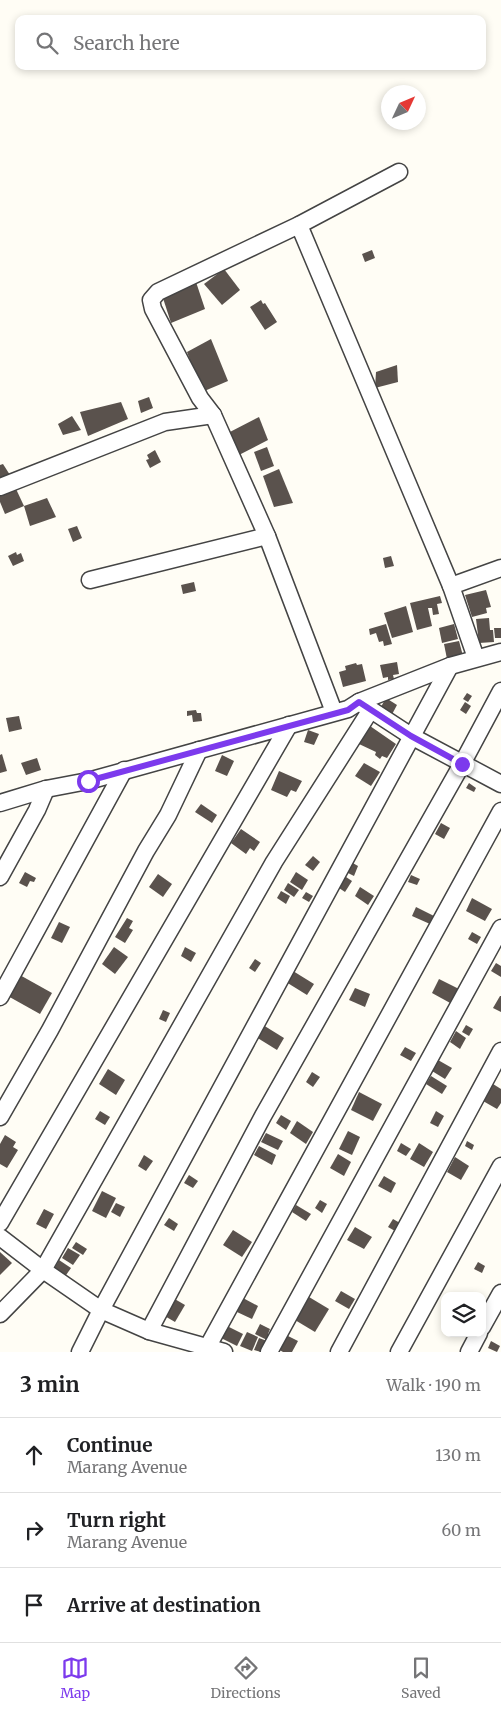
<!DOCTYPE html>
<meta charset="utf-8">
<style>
:root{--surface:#fff;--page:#f6f6f6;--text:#202124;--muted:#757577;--line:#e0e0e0;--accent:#7c3aed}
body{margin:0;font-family:Merriweather,serif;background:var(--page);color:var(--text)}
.controls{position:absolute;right:15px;bottom:15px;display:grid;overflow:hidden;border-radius:10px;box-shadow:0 2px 8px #0003}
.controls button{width:45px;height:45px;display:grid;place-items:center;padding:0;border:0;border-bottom:1px solid var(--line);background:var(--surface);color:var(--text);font:25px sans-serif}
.compass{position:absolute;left:381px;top:85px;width:45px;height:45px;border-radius:50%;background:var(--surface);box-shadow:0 2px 8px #0003;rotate:46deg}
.stop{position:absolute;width:15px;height:15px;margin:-11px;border:4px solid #7c3aed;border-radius:50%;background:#fff}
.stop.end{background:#7c3aed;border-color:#fff;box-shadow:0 1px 5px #0008}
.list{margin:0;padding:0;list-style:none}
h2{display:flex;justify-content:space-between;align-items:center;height:65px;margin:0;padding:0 20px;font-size:21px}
h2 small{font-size:16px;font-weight:400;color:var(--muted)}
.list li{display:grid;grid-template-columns:32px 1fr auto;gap:15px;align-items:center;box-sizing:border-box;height:75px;padding:0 20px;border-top:1px solid var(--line)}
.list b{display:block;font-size:19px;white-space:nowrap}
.list p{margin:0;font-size:16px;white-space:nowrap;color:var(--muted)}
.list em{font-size:16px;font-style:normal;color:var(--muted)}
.icon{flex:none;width:28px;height:28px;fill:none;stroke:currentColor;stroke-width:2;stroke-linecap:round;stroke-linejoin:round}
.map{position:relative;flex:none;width:501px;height:1352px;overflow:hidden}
.search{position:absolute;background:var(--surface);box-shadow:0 2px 8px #0003;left:15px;right:15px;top:15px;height:55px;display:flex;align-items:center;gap:12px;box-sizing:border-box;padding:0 18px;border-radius:10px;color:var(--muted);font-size:19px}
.sheet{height:290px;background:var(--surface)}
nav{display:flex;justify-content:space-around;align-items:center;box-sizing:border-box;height:70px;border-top:1px solid var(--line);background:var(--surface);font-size:14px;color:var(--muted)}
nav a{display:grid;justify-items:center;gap:2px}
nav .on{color:var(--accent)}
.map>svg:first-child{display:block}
.building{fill:#5a524d}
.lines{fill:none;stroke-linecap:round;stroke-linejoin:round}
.minor-casing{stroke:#444;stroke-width:19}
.minor{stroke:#fff;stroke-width:16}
.route{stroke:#7c3aed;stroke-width:6}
</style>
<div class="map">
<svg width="501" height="1352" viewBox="0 0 501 1352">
<rect width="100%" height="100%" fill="#fffdf5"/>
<g class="building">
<path d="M372,250L375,258L365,262L362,254Z"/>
<path d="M224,269L240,290L222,305L204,284Z"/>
<path d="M195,279L205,309L171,323L162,295Z"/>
<path d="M261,300L263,304L265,303L277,322L265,330L250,307Z"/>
<path d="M211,339L228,381L202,392L187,352Z"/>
<path d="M397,365L398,382L375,388L376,372Z"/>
<path d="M149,397L153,408L141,413L138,401Z"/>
<path d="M121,402L128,419L88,436L80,412Z"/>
<path d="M72,416L81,430L63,435L58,424Z"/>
<path d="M259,417L268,440L239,455L226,434Z"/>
<path d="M267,447L274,466L261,471L254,452Z"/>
<path d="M155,450L161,462L150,468L146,460L149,459L147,455Z"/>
<path d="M3,464L10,475L0,479V465Z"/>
<path d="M279,469L293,503L274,507L263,476Z"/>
<path d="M16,489L24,506L5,514L0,502V493Z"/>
<path d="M47,498L56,517L30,526L24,506Z"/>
<path d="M77,526L82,538L73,542L68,529Z"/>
<path d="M16,552L17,555L21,553L24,561L13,566L8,556Z"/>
<path d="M391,556L394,566L385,568L383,558Z"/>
<path d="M194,582L196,591L183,594L181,585Z"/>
<path d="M486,590L491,607L486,608L487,613L472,617L465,595Z"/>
<path d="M440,596L442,603L437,604L439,614L433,615L432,608H428L432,626L417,630L410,603Z"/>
<path d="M406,606L413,632L392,638L384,613Z"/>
<path d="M489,618L490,630H493L494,642L479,643L476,619Z"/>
<path d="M386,624L392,644L384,646L383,641L379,642L376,633L370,635L369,629Z"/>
<path d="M454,624L458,639L442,643L439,628Z"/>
<path d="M494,628H501V638H495Z"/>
<path d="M459,641L463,656L447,659L444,644Z"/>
<path d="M397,662L399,674L393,675L394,679L388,680V677L383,678L380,665Z"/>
<path d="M356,663L357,665L362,664L366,681L343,687L339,672L346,670L345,666Z"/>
<path d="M467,693L472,696L468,702L463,699Z"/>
<path d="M386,698L397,705L390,718L378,712Z"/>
<path d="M465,702L471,706L466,714L460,710Z"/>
<path d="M196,710L197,713H201L202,721L193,722L192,715L187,716V711Z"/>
<path d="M19,716L22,729L9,732L6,718Z"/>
<path d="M370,726L396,744L387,758L382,756L380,759L375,755L376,752L359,744Z"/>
<path d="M308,730L319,734L314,745L304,742Z"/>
<path d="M2,754L7,771L0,773V755Z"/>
<path d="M222,755L234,761L227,776L215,771Z"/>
<path d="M37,758L41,770L26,775L21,763Z"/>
<path d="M364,763L380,772L371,786L355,776Z"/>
<path d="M279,771L302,781L296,792L291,790L287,797L271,790Z"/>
<path d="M469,783L476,788L474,792L466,788Z"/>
<path d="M201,804L217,815L212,823L195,812Z"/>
<path d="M441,823L450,828L444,839L435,834Z"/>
<path d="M241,829L260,842L254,851L250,848L246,854L231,843Z"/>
<path d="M313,856L320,862L313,871L305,865Z"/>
<path d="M351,862L358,866L354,876L346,872Z"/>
<path d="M25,872L36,878L34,882L30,881L27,887L19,883Z"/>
<path d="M296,872L308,880L302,890L290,882Z"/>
<path d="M158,874L172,884L163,897L149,887Z"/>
<path d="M343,875L352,881L345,892L336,886Z"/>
<path d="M411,875L420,879L417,885L408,882Z"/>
<path d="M288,883L299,890L294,897L284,890Z"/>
<path d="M360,887L374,896L368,905L355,896Z"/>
<path d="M281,891L290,896L286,904L277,898Z"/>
<path d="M306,892L313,896L309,902L302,898Z"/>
<path d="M472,898L492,909L485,921L466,911Z"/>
<path d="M416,907L434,916L430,924L412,916Z"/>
<path d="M127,918L133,921L129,928L133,930L125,943L115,937Z"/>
<path d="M59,922L70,927L62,943L51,938Z"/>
<path d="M472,932L481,937L477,944L468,939Z"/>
<path d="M114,947L128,957L115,974L102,964Z"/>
<path d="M185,947L196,953L191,962L181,956Z"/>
<path d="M255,959L261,963L255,972L249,968Z"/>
<path d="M496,963L501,966V977L491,971Z"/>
<path d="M293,971L314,984L307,995L286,982Z"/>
<path d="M18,974L52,993L40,1014L6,995Z"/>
<path d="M439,979L459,989L452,1004L432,993Z"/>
<path d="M355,988L370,994L365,1007L349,1000Z"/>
<path d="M500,996H501V1012L493,1008Z"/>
<path d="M163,1010L170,1013L166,1022L159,1019Z"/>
<path d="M263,1025L284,1038L277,1050L256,1037Z"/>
<path d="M466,1025L473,1029L469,1036L462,1032Z"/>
<path d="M456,1031L466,1038L460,1049L450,1042Z"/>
<path d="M405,1047L416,1053L411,1061L400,1055Z"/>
<path d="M438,1060L452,1068L445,1079L432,1071Z"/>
<path d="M108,1069L125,1080L116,1095L99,1084Z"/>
<path d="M312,1072L320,1077L313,1087L306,1082Z"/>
<path d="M431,1076L447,1086L442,1094L426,1084Z"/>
<path d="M493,1084L501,1089V1103L497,1109L483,1101Z"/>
<path d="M359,1092L382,1104L373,1121L351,1110Z"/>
<path d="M100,1111L110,1117L105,1125L95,1119Z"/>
<path d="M436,1111L444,1116L438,1127L430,1123Z"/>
<path d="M281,1115L291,1121L286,1130L276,1123Z"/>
<path d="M297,1121L313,1132L306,1144L290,1133Z"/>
<path d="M348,1131L360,1137L352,1155L339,1149Z"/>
<path d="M266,1133L283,1141L278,1150L261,1142Z"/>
<path d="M5,1135L16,1142L13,1147L18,1150L7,1168L0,1164V1144Z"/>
<path d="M467,1141L474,1145L472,1150L465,1146Z"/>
<path d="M401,1143L411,1149L406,1156L397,1151Z"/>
<path d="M419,1143L433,1152L424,1167L410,1159Z"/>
<path d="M259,1146L276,1155L272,1165L254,1155Z"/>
<path d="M338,1154L351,1162L344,1176L330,1168Z"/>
<path d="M144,1155L153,1161L146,1171L138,1166Z"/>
<path d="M455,1157L469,1166L461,1180L447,1172Z"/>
<path d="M189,1175L198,1181L193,1188L184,1183Z"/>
<path d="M384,1176L396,1183L391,1193L378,1186Z"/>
<path d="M102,1191L116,1198L106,1218L92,1211Z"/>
<path d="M320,1200L327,1204L322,1213L315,1208Z"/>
<path d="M116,1203L125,1207L120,1217L111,1212Z"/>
<path d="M296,1205L311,1214L306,1221L292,1212Z"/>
<path d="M44,1209L54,1214L46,1229L36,1224Z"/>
<path d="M169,1218L178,1224L174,1231L164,1225Z"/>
<path d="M393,1219L400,1223L395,1231L388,1227Z"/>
<path d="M355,1227L372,1237L364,1249L347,1240Z"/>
<path d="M233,1230L252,1242L242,1257L223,1245Z"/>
<path d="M76,1242L87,1249L83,1255L72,1248Z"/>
<path d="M68,1248L80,1255L73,1265L62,1258Z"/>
<path d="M0,1252L12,1263L0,1275Z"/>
<path d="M59,1260L71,1268L64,1278L53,1271Z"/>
<path d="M478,1262L485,1266L482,1273L474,1269Z"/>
<path d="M341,1291L355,1299L349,1309L335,1301Z"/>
<path d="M309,1297L329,1309L315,1332L295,1320Z"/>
<path d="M173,1298L185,1305L175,1322L163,1315Z"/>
<path d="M243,1298L258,1306L252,1319L237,1312Z"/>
<path d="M260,1324L270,1329L268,1334L272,1335L269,1341L255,1334Z"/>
<path d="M227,1326L243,1334L237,1346L221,1338Z"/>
<path d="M247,1332L258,1337L252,1351L240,1346Z"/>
<path d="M286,1335L298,1341L292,1352H283L278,1349Z"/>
<path d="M259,1338L267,1341L261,1352L254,1350Z"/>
<path d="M491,1341L500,1346L497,1352L488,1348Z"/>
</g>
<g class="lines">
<defs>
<g id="minor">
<path d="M299,225L451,586"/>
<path d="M0,487L165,422L213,415"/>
<path d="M90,580L267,536"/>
<path d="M476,658L451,586L501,568"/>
<path d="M359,702L450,666L501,652"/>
<path d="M334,712L267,536L213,415L200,398L153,309L151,300L158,292L299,225L399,172"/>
<path d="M0,803L46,789L88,781L348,709L359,702L411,736L501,784"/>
<path d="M0,877L37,810L46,789"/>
<path d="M0,997L124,770"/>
<path d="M0,1117L50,1030L146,851L168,815L199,750"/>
<path d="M0,1223L289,725"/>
<path d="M0,1237L43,1270L101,1310L149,1331L224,1352"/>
<path d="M0,1314L43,1270L274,862L370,711"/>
<path d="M482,1327L501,1293"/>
<path d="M149,1331L263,1116L462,764L501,691"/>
<path d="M207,1348L501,811"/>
<path d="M80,1352L101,1310L450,666"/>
<path d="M269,1352L501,928"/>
<path d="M339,1352L501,1051"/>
<path d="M399,1352L501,1166"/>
<path d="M469,1352L479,1333"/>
</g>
</defs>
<use href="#minor" class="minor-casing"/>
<use href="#minor" class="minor"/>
</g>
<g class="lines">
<path class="route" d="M88,781L348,710L359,702L411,736L462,764"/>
</g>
</svg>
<div class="controls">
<button><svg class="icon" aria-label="layers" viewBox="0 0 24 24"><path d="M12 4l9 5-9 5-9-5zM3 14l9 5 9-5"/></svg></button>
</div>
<svg class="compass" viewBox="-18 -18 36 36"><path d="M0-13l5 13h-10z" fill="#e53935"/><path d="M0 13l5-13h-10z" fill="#757577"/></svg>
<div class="stop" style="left:88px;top:781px"></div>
<div class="stop end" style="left:462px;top:764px"></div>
<div class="search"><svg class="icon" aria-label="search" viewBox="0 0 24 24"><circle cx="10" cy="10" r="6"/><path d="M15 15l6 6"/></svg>Search here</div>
</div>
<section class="sheet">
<h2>3 min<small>Walk · 190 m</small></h2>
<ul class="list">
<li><svg class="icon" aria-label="ahead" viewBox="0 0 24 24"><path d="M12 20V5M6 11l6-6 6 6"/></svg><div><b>Continue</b><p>Marang Avenue</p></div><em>130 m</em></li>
<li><svg class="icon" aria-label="right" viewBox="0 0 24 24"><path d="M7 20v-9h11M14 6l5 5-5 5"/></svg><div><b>Turn right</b><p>Marang Avenue</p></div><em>60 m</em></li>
<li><svg class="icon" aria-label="arrive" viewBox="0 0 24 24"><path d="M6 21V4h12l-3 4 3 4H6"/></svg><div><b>Arrive at destination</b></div></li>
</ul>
</section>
<nav>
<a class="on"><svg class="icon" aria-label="map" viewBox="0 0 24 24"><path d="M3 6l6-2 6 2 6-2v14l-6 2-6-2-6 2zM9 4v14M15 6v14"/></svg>Map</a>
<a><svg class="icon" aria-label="directions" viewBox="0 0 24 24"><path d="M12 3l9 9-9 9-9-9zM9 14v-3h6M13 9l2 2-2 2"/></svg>Directions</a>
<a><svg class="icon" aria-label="saved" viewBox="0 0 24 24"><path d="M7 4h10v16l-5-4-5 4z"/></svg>Saved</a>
</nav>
